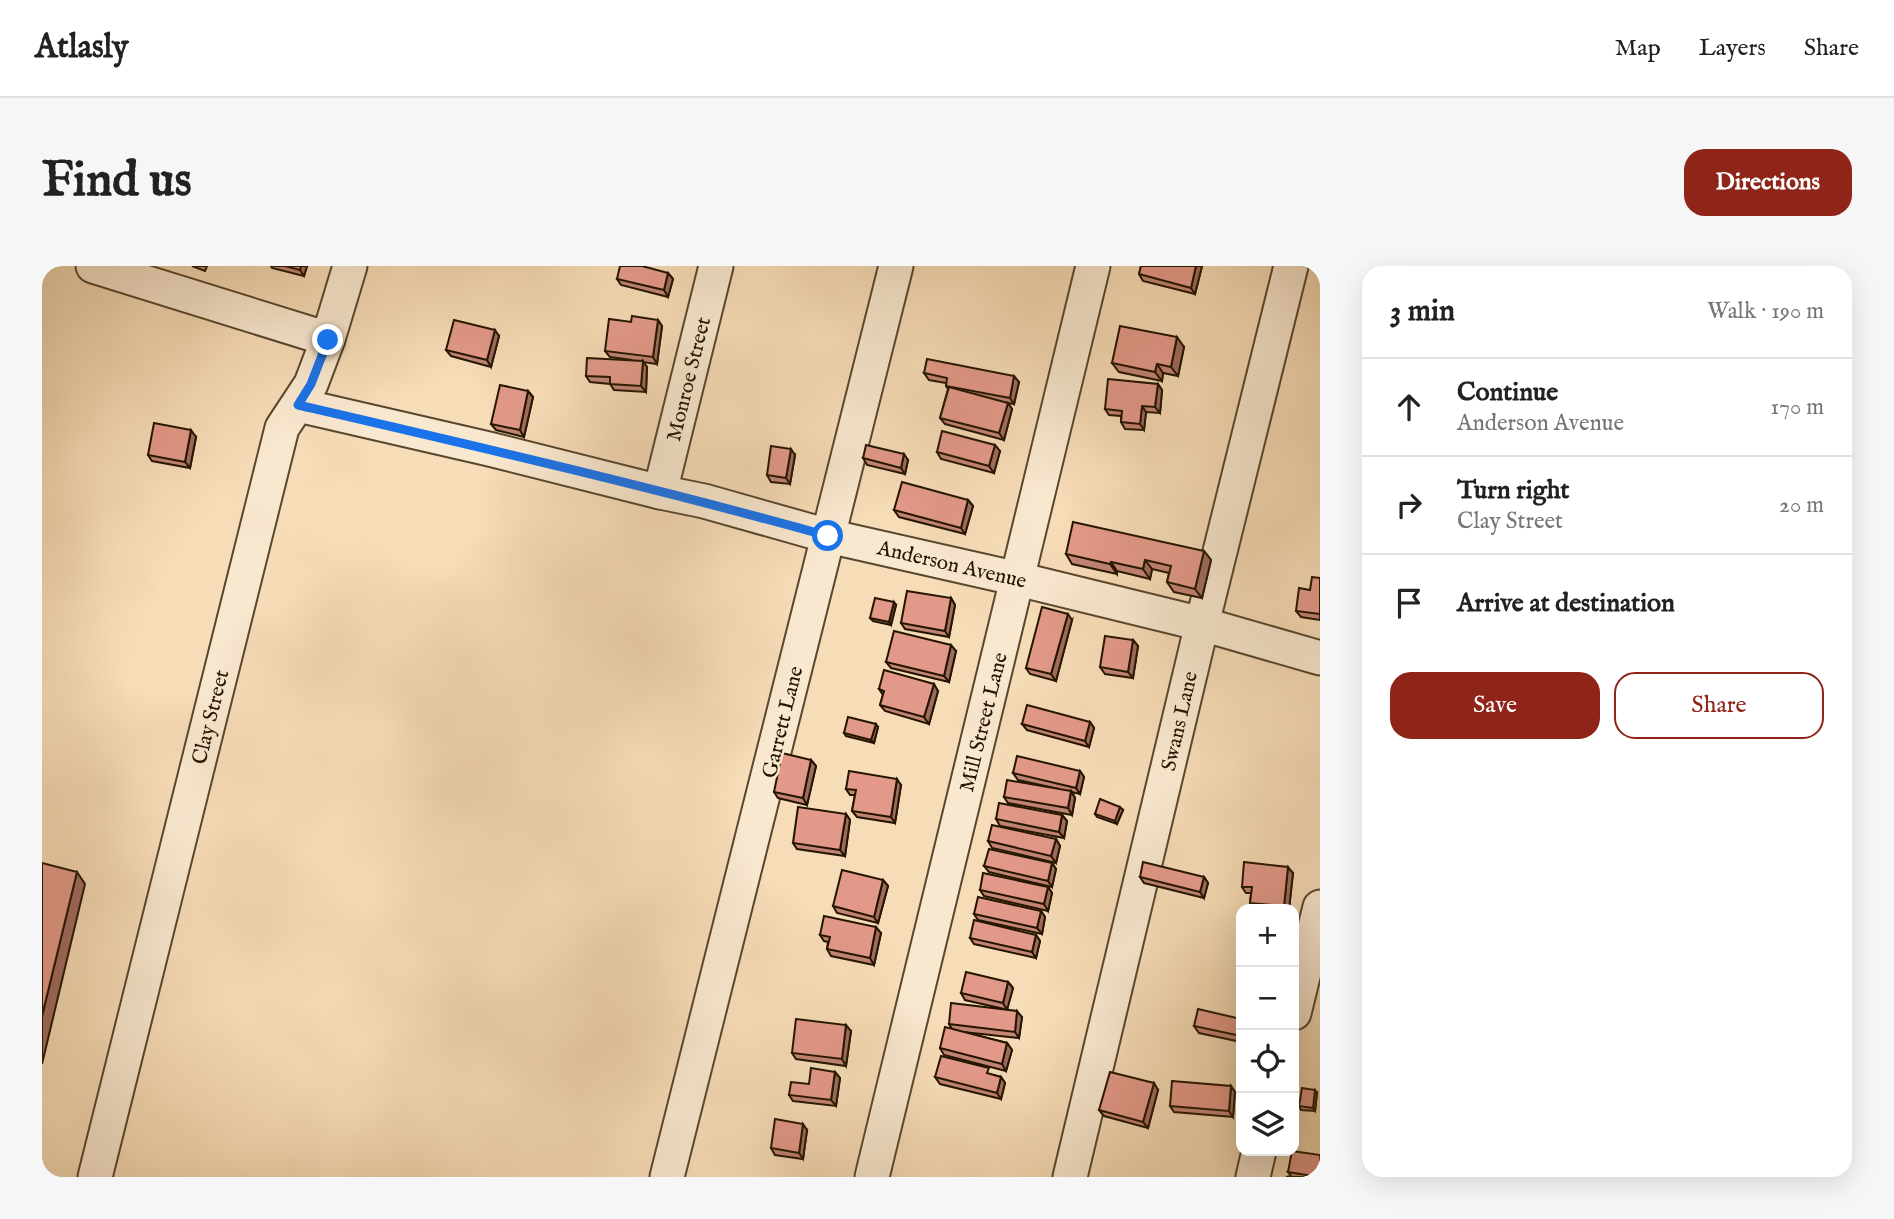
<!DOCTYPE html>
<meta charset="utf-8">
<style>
:root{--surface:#fff;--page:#f6f6f6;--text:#222;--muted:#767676;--line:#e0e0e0;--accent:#8f2418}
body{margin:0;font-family:"IM FELL English",serif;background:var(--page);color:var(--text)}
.controls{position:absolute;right:21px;bottom:21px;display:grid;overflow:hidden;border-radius:14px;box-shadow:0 7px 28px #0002}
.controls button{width:63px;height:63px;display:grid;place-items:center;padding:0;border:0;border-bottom:2px solid var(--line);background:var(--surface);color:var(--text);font:35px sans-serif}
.stop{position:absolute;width:21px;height:21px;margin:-16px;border:5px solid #1a73e8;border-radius:50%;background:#fff}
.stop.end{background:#1a73e8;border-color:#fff;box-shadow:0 2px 7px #0008}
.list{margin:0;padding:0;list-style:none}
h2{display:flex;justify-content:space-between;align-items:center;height:91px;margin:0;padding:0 28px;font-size:30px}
h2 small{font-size:23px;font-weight:400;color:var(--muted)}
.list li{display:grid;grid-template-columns:46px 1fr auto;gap:21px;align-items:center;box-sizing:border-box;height:98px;padding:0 28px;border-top:2px solid var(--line)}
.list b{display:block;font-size:26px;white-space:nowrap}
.list p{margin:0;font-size:23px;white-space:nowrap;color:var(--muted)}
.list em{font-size:23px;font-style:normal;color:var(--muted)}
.actions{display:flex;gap:14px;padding:21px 28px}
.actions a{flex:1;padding:16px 0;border:2px solid var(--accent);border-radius:21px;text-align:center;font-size:24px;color:var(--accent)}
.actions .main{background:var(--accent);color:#fff}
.icon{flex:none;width:38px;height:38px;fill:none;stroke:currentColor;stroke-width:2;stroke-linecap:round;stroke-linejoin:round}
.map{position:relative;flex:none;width:1278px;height:911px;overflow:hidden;border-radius:21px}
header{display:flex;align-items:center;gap:42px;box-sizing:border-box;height:98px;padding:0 35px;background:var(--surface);border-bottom:2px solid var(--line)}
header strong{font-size:33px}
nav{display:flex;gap:38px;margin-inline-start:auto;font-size:24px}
.intro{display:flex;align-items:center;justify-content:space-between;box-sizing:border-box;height:168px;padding:0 42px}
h1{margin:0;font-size:49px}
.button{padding:18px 32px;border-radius:21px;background:var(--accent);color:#fff;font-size:24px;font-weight:700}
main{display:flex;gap:42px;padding:0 42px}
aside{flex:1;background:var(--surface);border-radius:21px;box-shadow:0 7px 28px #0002}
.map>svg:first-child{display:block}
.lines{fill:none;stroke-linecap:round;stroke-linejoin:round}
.minor-casing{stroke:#58472e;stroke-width:37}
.minor{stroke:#f9e8d0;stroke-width:33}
.wall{fill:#c38476;stroke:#241501;stroke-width:2}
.shaded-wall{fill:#9f6b60;stroke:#241501;stroke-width:2}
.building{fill:#e39989;stroke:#241501;stroke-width:2}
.route{stroke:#1a73e8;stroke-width:9}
.labels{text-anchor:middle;stroke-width:5;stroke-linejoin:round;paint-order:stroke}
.street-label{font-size:21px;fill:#241501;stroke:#f9e8d0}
</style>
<header>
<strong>Atlasly</strong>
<nav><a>Map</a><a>Layers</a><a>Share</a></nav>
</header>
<div class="intro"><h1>Find us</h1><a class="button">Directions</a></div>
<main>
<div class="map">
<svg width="1278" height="911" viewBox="0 0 1278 911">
<rect width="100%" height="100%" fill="#f6dcb7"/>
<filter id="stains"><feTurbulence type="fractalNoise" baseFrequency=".00286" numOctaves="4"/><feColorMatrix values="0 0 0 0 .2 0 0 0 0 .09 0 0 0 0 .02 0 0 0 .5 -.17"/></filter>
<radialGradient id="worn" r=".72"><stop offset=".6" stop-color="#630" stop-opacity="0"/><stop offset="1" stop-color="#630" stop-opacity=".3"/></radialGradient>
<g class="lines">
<defs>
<g id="minor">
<path d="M51,0L286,73"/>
<path d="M256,139L447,183L618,226L662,235L786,270L976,313L1160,358L1278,392"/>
<path d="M618,226L674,0"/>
<path d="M1252,747L1278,641"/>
<path d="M53,911L240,162L269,118L286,73L308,0"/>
<path d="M625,911L854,0"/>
<path d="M830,911L1051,0"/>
<path d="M1028,911L1160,358L1249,0"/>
<path d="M1211,911L1217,885"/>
</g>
</defs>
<use href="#minor" class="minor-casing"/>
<use href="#minor" class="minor"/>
</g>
<g class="wall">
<path d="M150,0H165L163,5Z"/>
<path d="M229,0H265L262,10L230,2Z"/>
<path d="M1099,0H1160L1153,28L1101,15L1097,8Z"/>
<path d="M626,7L631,13L626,31L579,19L575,13Z"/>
<path d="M616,54L620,60L615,98L601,96L605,101L604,126L572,124L568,118L548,116L544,110L590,94L568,91L563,85L589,56Z"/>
<path d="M457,70L449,101L409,90L404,84Z"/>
<path d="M1142,81L1136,110L1121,107L1120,115L1077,106L1070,97Z"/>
<path d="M882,107L977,116L972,138L966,137L970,143L962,174L903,158L898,152L906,123L904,120V117L887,114Z"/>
<path d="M1116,118L1120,124L1118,147L1104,146L1102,164L1083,163L1079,156V150L1067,149L1063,143Z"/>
<path d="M486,125L491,131L482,171L454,164L449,158Z"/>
<path d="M154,171L148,202L110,195L106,189Z"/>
<path d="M958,185L952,207L899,193L895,186Z"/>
<path d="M753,189L748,218L729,216L725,209Z"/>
<path d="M821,192L866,194L863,208L825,199Z"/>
<path d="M926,234L931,240L923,268L857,251L852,244Z"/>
<path d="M1162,285L1169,294L1160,332L1132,326L1125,316L1127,307L1110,303L1108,313L1075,305V308L1030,298L1024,288Z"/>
<path d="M1278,312V354L1259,351L1254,345L1268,324Z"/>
<path d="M909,332L913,339L907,371L863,363L859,357Z"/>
<path d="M854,339L849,359L831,355L828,352Z"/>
<path d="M1030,354L1014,415L988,408L984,402Z"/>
<path d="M1091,374L1096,380L1091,412L1063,408L1058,401Z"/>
<path d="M914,385L907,416L849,402L844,396Z"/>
<path d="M837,423L896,425L887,458L843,445L838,439L841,429Z"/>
<path d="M1048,456L1052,462L1047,481L985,464L980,458Z"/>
<path d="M836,461L832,477L804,470L802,467Z"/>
<path d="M769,494L774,500L765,539L736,532L732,526Z"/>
<path d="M1038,505L1042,511L1038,528L1030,526L1033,532L1030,549L966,537L962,531L1017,523L976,514L971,507Z"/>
<path d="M859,519L853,557L815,551L810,545L813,529H808L804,523Z"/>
<path d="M1081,544L1075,558L1055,551L1053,548Z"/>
<path d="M804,548L808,554L803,590L755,583L751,577Z"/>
<path d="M1020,549L1025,555L1022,572L958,560L954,553Z"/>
<path d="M1014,573L1018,580L1014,597L950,582L946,575Z"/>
<path d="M1010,597L1014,603L1010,621L947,606L942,600Z"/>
<path d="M1251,607L1247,643H1213L1208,637L1209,627H1204L1200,621Z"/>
<path d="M1098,611H1162L1166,617L1162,632L1102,617Z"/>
<path d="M841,614L846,620L836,657L795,647L791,640Z"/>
<path d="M1006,621L1010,627L1006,645L942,630L938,624Z"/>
<path d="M999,645L1003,651L1000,668L936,654L932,648Z"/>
<path d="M839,667L832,699L789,690L785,683L786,676L782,675L778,669Z"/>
<path d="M994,669L998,675L994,692L932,678L928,672Z"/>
<path d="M966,716L971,722L965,743L980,751L977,772L921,766L965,777L970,784L964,805L902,789L898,782L910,763L907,758L962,743L923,734L919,727Z"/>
<path d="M1199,753V776L1157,767L1152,760Z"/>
<path d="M809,765L804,800L754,793L750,787Z"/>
<path d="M793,806L798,812L794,840L751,835L747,829Z"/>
<path d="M951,809L959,811L963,817L959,833L898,818L893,811Z"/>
<path d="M1189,820L1193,826L1191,851L1132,846L1128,840Z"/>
<path d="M1116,824L1106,862L1062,850L1057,844Z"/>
<path d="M1275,827L1273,845L1259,844L1257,840Z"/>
<path d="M765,864L761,893L733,889L729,882Z"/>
<path d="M1246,906L1278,911H1244L1249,910Z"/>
</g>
<g class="shaded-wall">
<path d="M259,0H265L262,10L258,4Z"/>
<path d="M1154,0H1160L1153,28L1149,22Z"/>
<path d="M626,7L631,13L626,31L622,24Z"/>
<path d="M616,54L620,60L615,98L611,91Z"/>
<path d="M453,64L457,70L449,101L445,94Z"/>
<path d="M1135,71L1142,81L1136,110L1129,101Z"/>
<path d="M601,95L605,101L604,126L599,120Z"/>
<path d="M1115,98L1121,107L1120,115L1113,106Z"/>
<path d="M972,110L977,116L972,138L968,132Z"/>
<path d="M1116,118L1120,124L1118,147L1113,141Z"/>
<path d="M486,125L491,131L482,171L478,164Z"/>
<path d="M966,137L970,143L962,174L957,167Z"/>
<path d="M1100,140L1104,146L1102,164L1098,158Z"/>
<path d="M149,164L154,171L148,202L143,196Z"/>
<path d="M953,179L958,185L952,207L947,200Z"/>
<path d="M749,183L753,189L748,218L744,212Z"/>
<path d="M862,188L866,194L863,208L859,202Z"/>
<path d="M926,234L931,240L923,268L919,262Z"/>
<path d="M1162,285L1169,294L1160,332L1153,323Z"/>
<path d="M1103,294L1110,303L1108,313L1101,303Z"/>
<path d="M1069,296L1075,305V308L1068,298Z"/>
<path d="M909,332L913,339L907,371L903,365Z"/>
<path d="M852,336L854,339L849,359L847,356Z"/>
<path d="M1026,348L1030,354L1014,415L1009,408Z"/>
<path d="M1091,374L1096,380L1091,412L1086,406Z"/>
<path d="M909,379L914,385L907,416L902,410Z"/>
<path d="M892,418L896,425L887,458L882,451Z"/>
<path d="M1048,456L1052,462L1047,481L1043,475Z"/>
<path d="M834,458L836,461L832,477L829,474Z"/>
<path d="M769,494L774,500L765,539L761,532Z"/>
<path d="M1038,505L1042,511L1038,528L1034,522Z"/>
<path d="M855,513L859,519L853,557L849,551Z"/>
<path d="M1029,525L1033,532L1030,549L1026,542Z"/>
<path d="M1078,541L1081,544L1075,558L1073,555Z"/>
<path d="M804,548L808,554L803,590L798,584Z"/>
<path d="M1020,549L1025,555L1022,572L1017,566Z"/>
<path d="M1014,573L1018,580L1014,597L1009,590Z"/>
<path d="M1010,597L1014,603L1010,621L1006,615Z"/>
<path d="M1246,601L1251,607L1247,643H1244L1242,640Z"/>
<path d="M35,606L43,618L0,798V750Z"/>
<path d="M1162,611L1166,617L1162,632L1158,626Z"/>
<path d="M841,614L846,620L836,657L832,651Z"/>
<path d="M1006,621L1010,627L1006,645L1002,638Z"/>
<path d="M999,645L1003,651L1000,668L995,662Z"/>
<path d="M834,661L839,667L832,699L828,692Z"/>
<path d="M994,669L998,675L994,692L990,686Z"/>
<path d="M966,716L971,722L965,744L961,737Z"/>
<path d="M975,745L980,751L977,772L973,766Z"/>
<path d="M804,759L809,765L804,800L800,793Z"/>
<path d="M965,777L970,784L964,805L960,798Z"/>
<path d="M793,806L798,812L794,840L789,834Z"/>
<path d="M959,811L963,817L959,833L955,827Z"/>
<path d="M1112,817L1116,824L1106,862L1101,856Z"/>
<path d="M1189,820L1193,826L1191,851L1187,845Z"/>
<path d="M1273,824L1275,827L1273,845L1271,842Z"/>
<path d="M761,858L765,864L761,893L757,887Z"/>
</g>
<g class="building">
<path d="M243,0H259L258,4Z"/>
<path d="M578,0H600L626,7L622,24L575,13Z"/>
<path d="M1099,0H1154L1149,22L1097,8Z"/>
<path d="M590,50L616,54L611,91L563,85L567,53L589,56Z"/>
<path d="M412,54L453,64L445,94L404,84Z"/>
<path d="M1078,60L1135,71L1129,101L1115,98L1113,106L1070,97Z"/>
<path d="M545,92L601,95L599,120L568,118V111L544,110Z"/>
<path d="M885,93L972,110L968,132L904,120L905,112L882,107Z"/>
<path d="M1066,113L1116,118L1113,141L1100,140L1098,158L1079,156L1080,145L1063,143Z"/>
<path d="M458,119L486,125L478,164L449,158Z"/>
<path d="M907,121L966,137L957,167L898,152Z"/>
<path d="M112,157L149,164L143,196L106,189Z"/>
<path d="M900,165L953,179L947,200L895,186Z"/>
<path d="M824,179L862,188L859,202L821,192Z"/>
<path d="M729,180L749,183L744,212L725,209Z"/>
<path d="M860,216L926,234L919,262L852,244Z"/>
<path d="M1031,256L1162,285L1153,323L1125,316L1129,300L1103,294L1101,303L1069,296L1068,298L1024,288Z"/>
<path d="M1270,311L1278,312V348L1254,345L1257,322L1268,324Z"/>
<path d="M865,325L909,332L903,365L859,357Z"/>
<path d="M833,332L852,336L847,356L828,352Z"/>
<path d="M1000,341L1026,348L1009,408L984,402Z"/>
<path d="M852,365L909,379L902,410L844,396Z"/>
<path d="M1063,370L1091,374L1086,406L1058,401Z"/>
<path d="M842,404L892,418L882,451L838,439L842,425L837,423Z"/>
<path d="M985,439L1048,456L1043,475L980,458Z"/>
<path d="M806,451L834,458L829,474L802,467Z"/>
<path d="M740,487L769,494L761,532L732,526Z"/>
<path d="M975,490L1038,505L1034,522L971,507Z"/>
<path d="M807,505L855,513L849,551L810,545L814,524L804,523Z"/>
<path d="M965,514L1029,525L1026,542L962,531Z"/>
<path d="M1058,533L1078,541L1073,555L1053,548Z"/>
<path d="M957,537L1020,549L1017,566L954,553Z"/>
<path d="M756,541L804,548L798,584L751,577Z"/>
<path d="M950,559L1014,573L1009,590L946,575Z"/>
<path d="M947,583L1010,597L1006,615L942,600Z"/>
<path d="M1101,596L1162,611L1158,626L1098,611Z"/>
<path d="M1202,596L1246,601L1242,640L1208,637L1210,621H1200Z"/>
<path d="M0,597L35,606L0,750Z"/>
<path d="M800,604L841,614L832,651L791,640Z"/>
<path d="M941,607L1006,621L1002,638L938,624Z"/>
<path d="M936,631L999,645L995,662L932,648Z"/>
<path d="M782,650L834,661L828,692L785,683L788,671L778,669Z"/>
<path d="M932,654L994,669L990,686L928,672Z"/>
<path d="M924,706L966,716L961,737L919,727Z"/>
<path d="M909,737L975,745L973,766L907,758Z"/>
<path d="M1156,743L1199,753V770L1152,760Z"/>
<path d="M754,753L804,759L800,793L750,787Z"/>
<path d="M903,761L965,777L960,798L898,782Z"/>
<path d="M899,790L947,802L945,807L959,811L955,827L893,811Z"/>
<path d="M769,802L793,806L789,834L747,829L749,816L767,818Z"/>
<path d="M1068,806L1112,817L1101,856L1057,844Z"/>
<path d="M1130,815L1189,820L1187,845L1128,840Z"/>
<path d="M1260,822L1273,824L1271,842L1257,840Z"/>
<path d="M733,853L761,858L757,887L729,882Z"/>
<path d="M1250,885L1278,889V911L1246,906Z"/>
</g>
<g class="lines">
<path class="route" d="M286,74L269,118L256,139C433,180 611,221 786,270"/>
</g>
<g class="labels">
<g class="street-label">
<text transform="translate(646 113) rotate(-76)" y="7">Monroe Street</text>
<text transform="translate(910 298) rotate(13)" y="7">Anderson Avenue</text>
<text transform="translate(168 451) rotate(-76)" y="7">Clay Street</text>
<text transform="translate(1137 455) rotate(-77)" y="7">Swans Lane</text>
<text transform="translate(740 456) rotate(-76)" y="7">Garrett Lane</text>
<text transform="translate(941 456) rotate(-76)" y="7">Mill Street Lane</text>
</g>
</g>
<rect width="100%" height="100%" filter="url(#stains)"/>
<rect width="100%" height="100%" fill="url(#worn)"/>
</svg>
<div class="controls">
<button>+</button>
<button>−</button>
<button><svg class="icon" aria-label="locate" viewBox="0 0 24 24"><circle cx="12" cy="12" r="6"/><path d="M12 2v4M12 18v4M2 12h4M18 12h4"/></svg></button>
<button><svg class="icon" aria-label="layers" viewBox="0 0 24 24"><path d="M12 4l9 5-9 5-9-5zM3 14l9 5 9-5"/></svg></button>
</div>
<div class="stop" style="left:786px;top:270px"></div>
<div class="stop end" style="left:286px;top:74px"></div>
</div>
<aside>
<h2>3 min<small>Walk · 190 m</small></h2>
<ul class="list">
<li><svg class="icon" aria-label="ahead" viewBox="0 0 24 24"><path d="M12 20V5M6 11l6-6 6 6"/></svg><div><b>Continue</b><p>Anderson Avenue</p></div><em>170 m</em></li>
<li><svg class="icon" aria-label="right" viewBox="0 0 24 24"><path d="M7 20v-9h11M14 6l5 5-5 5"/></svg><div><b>Turn right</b><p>Clay Street</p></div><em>20 m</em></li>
<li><svg class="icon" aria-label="arrive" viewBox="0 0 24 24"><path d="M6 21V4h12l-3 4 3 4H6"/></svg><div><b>Arrive at destination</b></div></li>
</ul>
<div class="actions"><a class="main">Save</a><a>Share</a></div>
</aside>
</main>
